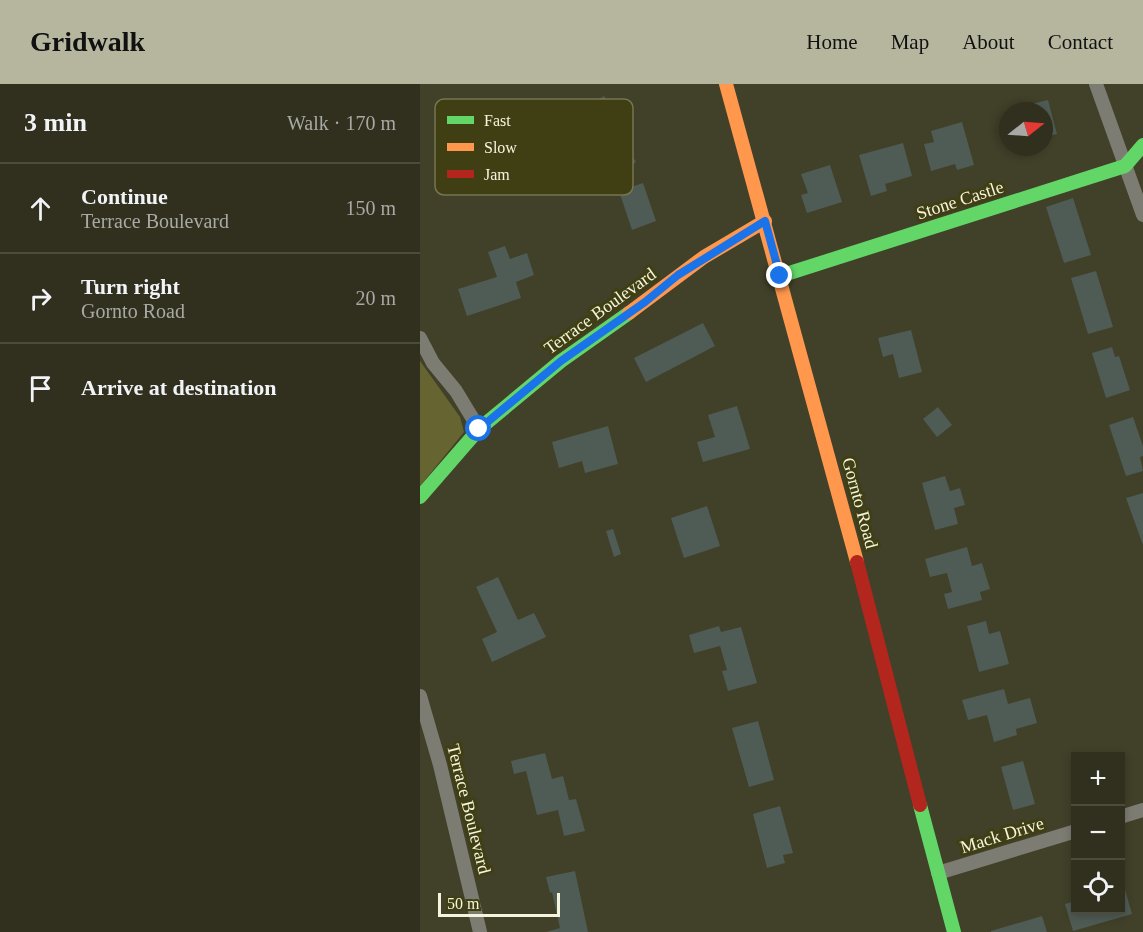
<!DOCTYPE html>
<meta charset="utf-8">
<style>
:root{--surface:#31301f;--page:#393828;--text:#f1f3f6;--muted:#a8a9a4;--line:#4c4b3d;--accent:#b6b69f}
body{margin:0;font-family:"Times New Roman",serif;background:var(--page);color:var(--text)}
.controls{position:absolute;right:18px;bottom:18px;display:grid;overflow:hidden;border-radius:0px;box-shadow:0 3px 9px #0003}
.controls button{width:54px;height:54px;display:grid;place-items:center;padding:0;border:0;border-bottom:2px solid var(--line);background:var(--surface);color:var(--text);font:30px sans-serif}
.compass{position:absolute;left:579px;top:18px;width:54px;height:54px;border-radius:50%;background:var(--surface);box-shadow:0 3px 9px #0003;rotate:73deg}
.scale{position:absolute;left:18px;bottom:15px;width:122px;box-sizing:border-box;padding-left:6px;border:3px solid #f5f5de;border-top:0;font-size:16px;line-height:21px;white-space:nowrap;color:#f5f5de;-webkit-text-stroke:4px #403f14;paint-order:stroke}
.stop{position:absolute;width:18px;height:18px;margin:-14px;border:4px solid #1a73e8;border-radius:50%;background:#fff}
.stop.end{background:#1a73e8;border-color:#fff;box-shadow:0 2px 6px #0008}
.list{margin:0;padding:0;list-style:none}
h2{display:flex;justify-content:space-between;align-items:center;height:78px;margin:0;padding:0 24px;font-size:26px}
h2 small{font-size:20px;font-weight:400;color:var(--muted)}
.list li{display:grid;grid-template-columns:39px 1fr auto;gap:18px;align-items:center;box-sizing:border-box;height:90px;padding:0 24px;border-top:2px solid var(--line)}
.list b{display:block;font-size:22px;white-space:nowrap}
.list p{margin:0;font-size:20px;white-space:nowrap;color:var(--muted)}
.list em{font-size:20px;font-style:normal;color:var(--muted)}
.icon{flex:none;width:33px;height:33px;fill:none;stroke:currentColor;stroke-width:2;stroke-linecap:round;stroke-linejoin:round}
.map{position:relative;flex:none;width:723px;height:848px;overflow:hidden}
header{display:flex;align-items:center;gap:36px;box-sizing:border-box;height:84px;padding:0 30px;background:var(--accent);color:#111}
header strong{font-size:28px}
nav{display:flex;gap:33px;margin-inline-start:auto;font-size:21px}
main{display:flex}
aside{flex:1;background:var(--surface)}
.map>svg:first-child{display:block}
.green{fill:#666532}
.building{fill:#4f5b55}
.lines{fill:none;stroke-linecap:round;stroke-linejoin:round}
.street{stroke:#7c7c73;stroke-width:14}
.fast{stroke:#63d668;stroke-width:14}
.slow{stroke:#ff974d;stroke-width:14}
.jam{stroke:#b3261e;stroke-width:14}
.route{stroke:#1a73e8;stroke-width:8}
.labels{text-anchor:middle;stroke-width:6;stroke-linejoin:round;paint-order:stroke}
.street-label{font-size:18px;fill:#f5f5de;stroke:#403f14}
.key{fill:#403f14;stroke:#767651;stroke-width:1.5}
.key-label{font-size:16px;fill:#f5f5de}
</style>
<header>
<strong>Gridwalk</strong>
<nav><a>Home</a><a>Map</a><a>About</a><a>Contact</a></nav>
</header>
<main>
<aside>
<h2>3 min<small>Walk · 170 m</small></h2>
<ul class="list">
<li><svg class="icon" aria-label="ahead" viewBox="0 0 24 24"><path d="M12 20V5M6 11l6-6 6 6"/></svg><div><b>Continue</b><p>Terrace Boulevard</p></div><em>150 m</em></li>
<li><svg class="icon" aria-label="right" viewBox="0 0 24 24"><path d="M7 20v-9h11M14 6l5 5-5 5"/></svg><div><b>Turn right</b><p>Gornto Road</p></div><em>20 m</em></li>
<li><svg class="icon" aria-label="arrive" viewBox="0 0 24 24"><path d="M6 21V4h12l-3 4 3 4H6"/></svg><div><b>Arrive at destination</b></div></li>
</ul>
</aside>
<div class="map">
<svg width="723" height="848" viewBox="0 0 723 848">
<rect width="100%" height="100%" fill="#414029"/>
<path class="green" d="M0,277L40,333L44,348L0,402Z"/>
<g class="building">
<path d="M184,12L212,53L204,59L216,78L168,111L156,95L190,73L164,35L177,27L172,19Z"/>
<path d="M628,16L637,50L624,53V27H604L603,22Z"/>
<path d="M542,38L554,81L537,86L535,80L511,87L504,60L514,58L511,47Z"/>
<path d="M483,59L492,92L465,100L467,107L451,112L439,71Z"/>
<path d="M410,81L422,118L387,129L381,111L388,109L381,90Z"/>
<path d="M223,99L236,137L212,146L199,107Z"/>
<path d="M653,114L671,171L644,179L626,123Z"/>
<path d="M85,162L90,175L107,169L114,191L96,198L101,214L47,232L38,205L77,193L68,168Z"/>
<path d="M676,187L693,243L668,250L651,194Z"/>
<path d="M283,239L295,262L226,298L214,274Z"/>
<path d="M491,246L502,288L479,294L473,270L463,273L458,254Z"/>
<path d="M692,263L695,273L699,272L710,306L686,314L672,269Z"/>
<path d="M317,322L330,365L283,378L277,358L295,353L288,331Z"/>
<path d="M518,323L532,341L517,353L503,335Z"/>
<path d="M713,333L723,362V372L720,373L723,387L706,392L689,341Z"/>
<path d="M188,342L198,380L165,389L162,377L139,384L132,358Z"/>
<path d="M525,392L530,407L540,404L545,421L534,424L538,440L515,446L502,399Z"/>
<path d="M723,409V461L706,414Z"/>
<path d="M287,422L300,462L264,474L251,434Z"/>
<path d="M193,445L201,470L194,473L186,447Z"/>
<path d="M547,463L552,482L562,479L570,505L560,508L562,516L528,525L524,510L532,508L527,489L510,493L505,475Z"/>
<path d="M78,493L98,536L114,529L126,553L72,578L62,555L77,548L56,503Z"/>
<path d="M566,537L569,550L580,547L589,580L559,588L547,542Z"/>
<path d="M299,542L301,548L321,543L337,599L308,607L302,587L307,586L300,562L274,569L269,551Z"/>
<path d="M584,605L588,620L610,614L617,639L596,645L597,651L574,658L567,631L548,636L542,616Z"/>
<path d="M338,637L354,696L329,703L312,644Z"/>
<path d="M125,669L132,695L143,692L149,716L156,715L165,747L144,752L138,726L117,731L106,687L94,690L91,677Z"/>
<path d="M603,677L615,720L593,726L581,683Z"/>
<path d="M360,722L373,769L363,771L365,779L347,784L333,730Z"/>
<path d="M155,787L168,848H126L140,844L132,808L130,809L126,793Z"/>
<path d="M704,802L712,830L653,847L645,820L656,817V826H700V804Z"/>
<path d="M622,832L627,848H571V847Z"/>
</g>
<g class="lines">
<g class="street">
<path d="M676,0L723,131"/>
<path d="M0,254L13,279L36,307L59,345"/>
<path d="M0,612L20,681L60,848"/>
<path d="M700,733L723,726"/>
<path d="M518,789L656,747"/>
</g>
<g class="fast">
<path d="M360,192L705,82L723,61"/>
<path d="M0,413L59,345L141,277L209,229"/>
<path d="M500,721L534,848"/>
</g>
<g class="slow">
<path d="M306,0L437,478"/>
<path d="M209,229L284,173L345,137"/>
</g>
<path class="jam" d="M437,478L500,721"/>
</g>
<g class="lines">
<path class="route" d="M59,345L141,277L225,218L258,191L345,137L360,192"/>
</g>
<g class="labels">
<g class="street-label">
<text transform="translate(540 116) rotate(-18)" y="6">Stone Castle</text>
<text transform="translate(180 227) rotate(-36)" y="6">Terrace Boulevard</text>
<text transform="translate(440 419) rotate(75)" y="6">Gornto Road</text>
<text transform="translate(49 725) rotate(76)" y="6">Terrace Boulevard</text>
<text transform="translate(582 751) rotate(-17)" y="6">Mack Drive</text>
</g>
</g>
<rect x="15" y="15" width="198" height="96" rx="9" class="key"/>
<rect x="27" y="32" width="27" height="8" fill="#63d668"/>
<rect x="27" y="59" width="27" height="8" fill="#ff974d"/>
<rect x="27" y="86" width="27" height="8" fill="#b3261e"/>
<g class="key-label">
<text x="64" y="42">Fast</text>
<text x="64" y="69">Slow</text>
<text x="64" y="96">Jam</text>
</g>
</svg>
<div class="controls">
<button>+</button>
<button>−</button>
<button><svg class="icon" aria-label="locate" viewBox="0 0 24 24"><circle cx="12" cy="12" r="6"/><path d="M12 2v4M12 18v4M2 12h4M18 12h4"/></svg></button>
</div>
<svg class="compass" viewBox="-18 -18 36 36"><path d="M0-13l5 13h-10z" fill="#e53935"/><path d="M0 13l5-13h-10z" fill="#a8a9a4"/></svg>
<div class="scale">50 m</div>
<div class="stop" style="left:59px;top:345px"></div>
<div class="stop end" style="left:360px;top:192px"></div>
</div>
</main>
